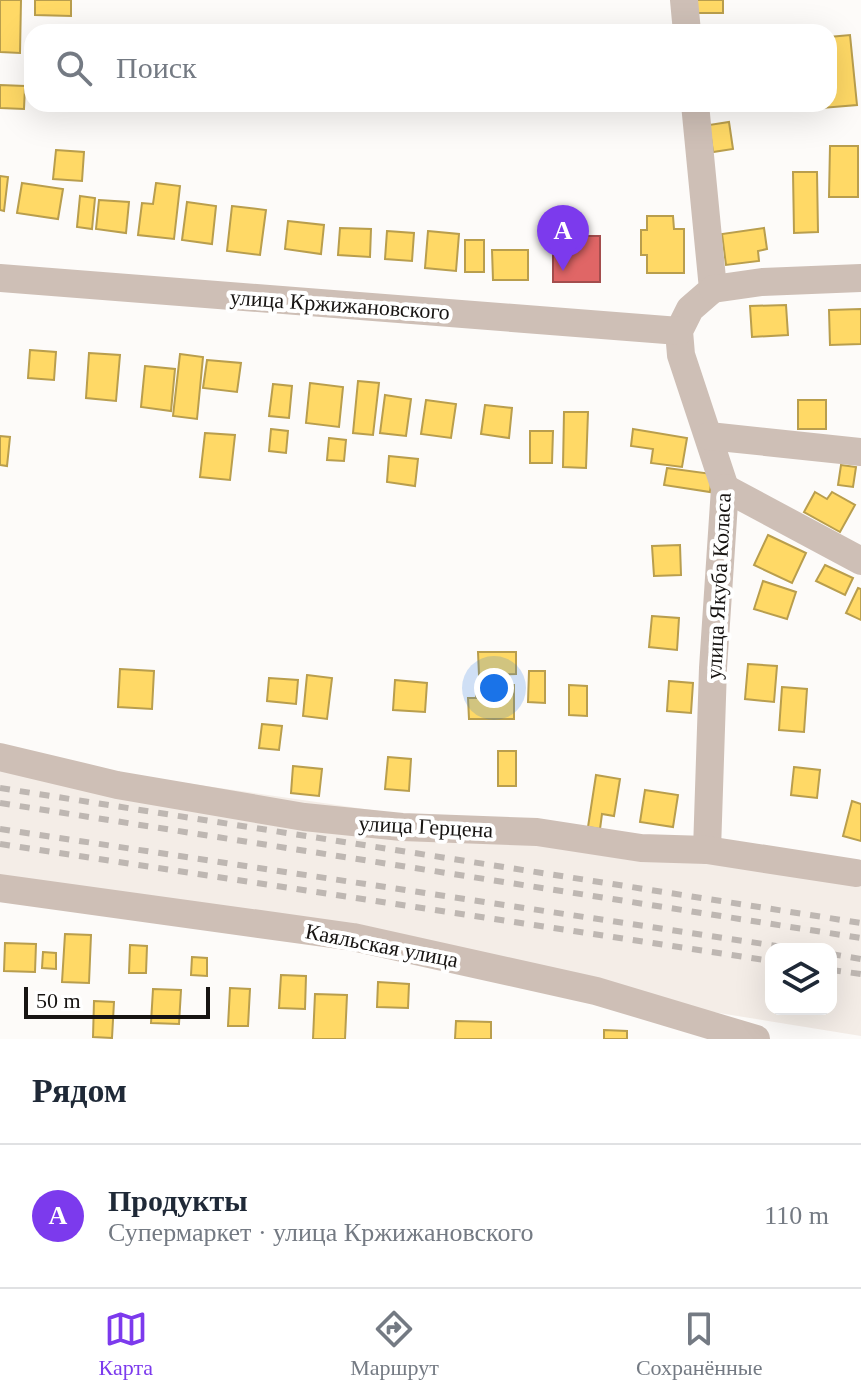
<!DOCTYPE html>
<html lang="ru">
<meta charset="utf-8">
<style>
:root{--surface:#fff;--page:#f2f2f3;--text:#1f2937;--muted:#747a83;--line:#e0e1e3;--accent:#7c3aed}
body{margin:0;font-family:Georgia,serif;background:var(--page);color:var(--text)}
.controls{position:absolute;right:24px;bottom:24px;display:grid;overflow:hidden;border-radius:16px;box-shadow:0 8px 32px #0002}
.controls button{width:72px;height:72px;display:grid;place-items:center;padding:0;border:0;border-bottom:2px solid var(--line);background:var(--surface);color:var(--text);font:40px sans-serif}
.scale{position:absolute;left:24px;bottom:20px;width:186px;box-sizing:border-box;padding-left:8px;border:4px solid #171412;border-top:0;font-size:22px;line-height:28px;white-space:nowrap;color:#171412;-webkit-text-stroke:6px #fff;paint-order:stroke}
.you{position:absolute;left:494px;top:688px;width:28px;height:28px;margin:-20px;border:6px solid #fff;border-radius:50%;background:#1a73e8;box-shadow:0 0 0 12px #1a73e833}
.badge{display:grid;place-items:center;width:52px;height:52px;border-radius:50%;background:var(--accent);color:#fff;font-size:26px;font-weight:700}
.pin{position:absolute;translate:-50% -66px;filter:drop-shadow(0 2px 4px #0008)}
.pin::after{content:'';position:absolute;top:42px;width:28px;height:24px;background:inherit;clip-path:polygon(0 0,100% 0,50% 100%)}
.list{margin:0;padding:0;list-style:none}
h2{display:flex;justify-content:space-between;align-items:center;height:104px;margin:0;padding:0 32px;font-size:34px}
h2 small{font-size:26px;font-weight:400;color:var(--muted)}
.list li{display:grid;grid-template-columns:52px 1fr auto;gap:24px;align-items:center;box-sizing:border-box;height:144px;padding:0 32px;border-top:2px solid var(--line)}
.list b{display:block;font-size:30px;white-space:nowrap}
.list p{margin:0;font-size:26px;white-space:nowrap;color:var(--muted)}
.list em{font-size:26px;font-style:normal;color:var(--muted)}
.icon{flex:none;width:44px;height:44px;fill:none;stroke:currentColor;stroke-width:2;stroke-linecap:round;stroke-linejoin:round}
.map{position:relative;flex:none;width:861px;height:1039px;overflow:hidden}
.search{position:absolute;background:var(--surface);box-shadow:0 8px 32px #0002;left:24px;right:24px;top:24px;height:88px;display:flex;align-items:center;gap:20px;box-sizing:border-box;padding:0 28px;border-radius:24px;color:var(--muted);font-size:30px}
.sheet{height:248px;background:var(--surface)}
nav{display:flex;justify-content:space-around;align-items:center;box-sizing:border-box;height:112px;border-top:2px solid var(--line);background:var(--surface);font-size:22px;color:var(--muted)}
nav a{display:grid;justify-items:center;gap:4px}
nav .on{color:var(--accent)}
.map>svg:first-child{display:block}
.built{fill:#f4ede7;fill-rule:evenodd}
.homes{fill:#ffd966;stroke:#b99e4d;stroke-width:2}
.shops{fill:#e06666;stroke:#a44d4d;stroke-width:2}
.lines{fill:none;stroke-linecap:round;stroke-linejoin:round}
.minor{stroke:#cebfb6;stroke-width:28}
.rail{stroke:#beb7b2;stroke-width:6;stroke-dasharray:10 10;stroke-linecap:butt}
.labels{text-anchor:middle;stroke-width:8;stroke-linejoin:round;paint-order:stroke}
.street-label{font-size:22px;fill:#171412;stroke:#fff}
</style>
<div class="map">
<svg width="861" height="1039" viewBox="0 0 861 1039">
<rect width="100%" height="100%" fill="#fdfbf9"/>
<path class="built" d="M0,756L861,881V1036L688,1008L0,879ZM771,949H831V1009H771Z"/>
<g class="homes">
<path d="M0,0H21L20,53L0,52Z"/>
<path d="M35,0H71V16L35,15Z"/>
<rect x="697" y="0" width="26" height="13"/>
<path d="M850,35L857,105L822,108V104H829V37Z"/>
<path d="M0,85L25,86L24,109L0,108Z"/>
<path d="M729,122L733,149L713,152L709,125Z"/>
<path d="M830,146H858V197H829Z"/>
<path d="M56,150L84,152L82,181L53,179Z"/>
<path d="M793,172H817L818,232L794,233Z"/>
<path d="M0,176L8,177L4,211L0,210Z"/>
<path d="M22,183L63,189L58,219L17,213Z"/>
<path d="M156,183L180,186L174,239L138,235L142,203L153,204Z"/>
<path d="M80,196L95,198L92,229L77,227Z"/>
<path d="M99,200L129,202L126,233L96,229Z"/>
<path d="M187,202L216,206L212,244L182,240Z"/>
<path d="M232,206L266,210L260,255L227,251Z"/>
<path d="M647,216H673L674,229H684V273H647V255H641V230H647Z"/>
<path d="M288,221L324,225L321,254L285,249Z"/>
<path d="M340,228L371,229L370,257L338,255Z"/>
<path d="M764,228L767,249L758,251L759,261L726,265L722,234Z"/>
<path d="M387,231L414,233L412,261L385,259Z"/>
<path d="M428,231L459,234L456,271L425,268Z"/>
<rect x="465" y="240" width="19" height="32"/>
<path d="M492,250H528V280H493Z"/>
<path d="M786,305L788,335L752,337L750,306Z"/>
<path d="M861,309V344L830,345L829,310Z"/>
<path d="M30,350L56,352L54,380L28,378Z"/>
<path d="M89,353L120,355L116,401L86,398Z"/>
<path d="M180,354L203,357L197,419L173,416Z"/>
<path d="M207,360L241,363L237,392L203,388Z"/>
<path d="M145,366L175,369L171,411L141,407Z"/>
<path d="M358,381L379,383L373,435L353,433Z"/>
<path d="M310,383L343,387L339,427L306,423Z"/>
<path d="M273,384L292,386L289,418L269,416Z"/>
<path d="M385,395L411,399L406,436L380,433Z"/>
<path d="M426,400L456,404L451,438L421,434Z"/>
<rect x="798" y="400" width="28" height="29"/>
<path d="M485,405L512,408L509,438L481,434Z"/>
<path d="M564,412H588L586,468L563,467Z"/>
<path d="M271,429L288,431L286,453L269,451Z"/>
<path d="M633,429L687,438L682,467L651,463L653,449L631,446Z"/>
<path d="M530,431H553L552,463H530Z"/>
<path d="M205,433L235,435L230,480L200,477Z"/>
<path d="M0,436L10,437L7,466L0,465Z"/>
<path d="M329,438L346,440L344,461L327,460Z"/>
<path d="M389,456L418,459L415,486L387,482Z"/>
<path d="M841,465L856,467L853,487L838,485Z"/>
<path d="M667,468L712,474L710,492L664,485Z"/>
<path d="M815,492L827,499L832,492L855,505L840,532L804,512Z"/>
<path d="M768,535L806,553L792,583L754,565Z"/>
<path d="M680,545L681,575L654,576L652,546Z"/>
<path d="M825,565L853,578L845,595L816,581Z"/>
<path d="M763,581L796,592L787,619L754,609Z"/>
<path d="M858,588L861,589V620L846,613Z"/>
<path d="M652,616L679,618L677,650L649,647Z"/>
<path d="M478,652H516V674L479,675Z"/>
<path d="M748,664L777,666L774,702L745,699Z"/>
<path d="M120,669L154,671L152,709L118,707Z"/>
<path d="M529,671H545V703L528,702Z"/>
<path d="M307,675L332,678L327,719L303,716Z"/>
<path d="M269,678L298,680L296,704L267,701Z"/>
<path d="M395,680L427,683L425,712L393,710Z"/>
<path d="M669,681L693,683L691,713L667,711Z"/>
<path d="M476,685H514V719H469L468,698H476Z"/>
<path d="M569,685L587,686V716L569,715Z"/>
<path d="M782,687L807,689L804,732L779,730Z"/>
<path d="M262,724L282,726L279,750L259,748Z"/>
<rect x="498" y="751" width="18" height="35"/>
<path d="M388,757L411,759L409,791L385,789Z"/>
<path d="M293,766L322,769L319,796L291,793Z"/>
<path d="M794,767L820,770L817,798L791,795Z"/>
<path d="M596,775L620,779L614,816L602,814L600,829L588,827Z"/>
<path d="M645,790L678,795L673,827L640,822Z"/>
<path d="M852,801L861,804V841L843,836Z"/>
<path d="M65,934L91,935L89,983L62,982Z"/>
<path d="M5,943L36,944L35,972L4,971Z"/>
<path d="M130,945L147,946L146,973H129Z"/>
<path d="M43,952L56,953V969L42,968Z"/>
<path d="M192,957L207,958V976L191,975Z"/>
<path d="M281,975L306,976L305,1009L279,1008Z"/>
<path d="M378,982L409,984L408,1008L377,1007Z"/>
<path d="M230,988L250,989L248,1026H228Z"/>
<path d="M153,989L181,990L179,1024L151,1023Z"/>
<path d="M315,994L347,995L345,1039H313Z"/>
<path d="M94,1001L114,1002L112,1038L93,1037Z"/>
<path d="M456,1021L491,1022V1039H455Z"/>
<path d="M604,1030L627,1031V1039H604Z"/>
</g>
<rect class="shops" x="553" y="236" width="47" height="46"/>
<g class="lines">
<g class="minor">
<path d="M684,0L687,32"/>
<path d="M695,104L713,289L690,309L679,331L681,355L725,488L713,668L707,850"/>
<path d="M0,278L679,331"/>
<path d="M713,289L762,282L861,278"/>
<path d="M709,436L861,452"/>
<path d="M725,488L861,561"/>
<path d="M0,757L117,785L304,817L402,827L537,832L641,848L707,850L856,873"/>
<path d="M0,888L353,937L596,991L756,1039"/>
</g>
<g class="rail">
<path d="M0,788L861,923"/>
<path d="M0,803L861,938"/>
<path d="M0,829L797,949"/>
<path d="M0,844L771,961"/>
<path d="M831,954L861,959"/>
<path d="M831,970L861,974"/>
</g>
</g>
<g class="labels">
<g class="street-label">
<text transform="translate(340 304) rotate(4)" y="8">улица Кржижановского</text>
<text transform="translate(718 586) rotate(-87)" y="8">улица Якуба Коласа</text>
<text transform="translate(426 826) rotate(3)" y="8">улица Герцена</text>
<text transform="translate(382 945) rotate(11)" y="8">Каяльская улица</text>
</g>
</g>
</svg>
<div class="controls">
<button><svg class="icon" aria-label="layers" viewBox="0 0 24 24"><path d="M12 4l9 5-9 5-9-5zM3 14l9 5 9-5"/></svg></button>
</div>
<div class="scale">50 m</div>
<div class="you"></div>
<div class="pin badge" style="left:563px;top:271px">A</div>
<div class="search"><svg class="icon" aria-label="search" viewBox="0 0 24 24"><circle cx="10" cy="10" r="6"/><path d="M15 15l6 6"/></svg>Поиск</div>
</div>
<section class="sheet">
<h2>Рядом<small></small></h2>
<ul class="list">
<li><span class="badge">A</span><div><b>Продукты</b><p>Супермаркет · улица Кржижановского</p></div><em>110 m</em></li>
</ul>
</section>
<nav>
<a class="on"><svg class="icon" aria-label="map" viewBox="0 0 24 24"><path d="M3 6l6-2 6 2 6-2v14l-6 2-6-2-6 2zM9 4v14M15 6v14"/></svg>Карта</a>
<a><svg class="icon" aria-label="directions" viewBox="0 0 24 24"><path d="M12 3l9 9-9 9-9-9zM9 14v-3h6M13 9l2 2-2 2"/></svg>Маршрут</a>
<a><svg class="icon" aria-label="saved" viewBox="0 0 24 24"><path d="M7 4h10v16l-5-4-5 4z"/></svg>Сохранённые</a>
</nav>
